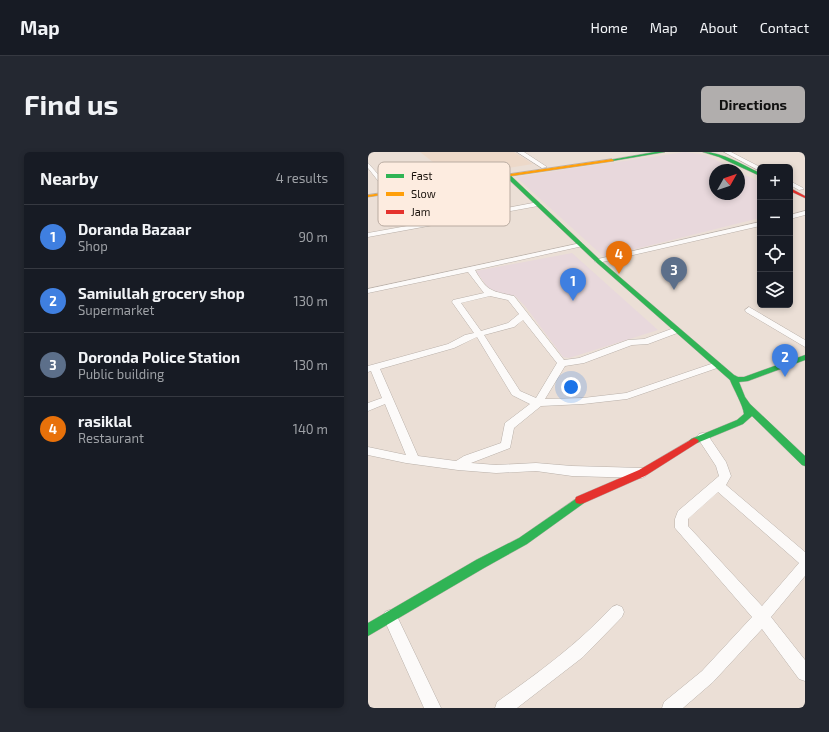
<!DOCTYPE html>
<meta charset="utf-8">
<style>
:root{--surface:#171b24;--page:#242831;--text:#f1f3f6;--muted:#9ea1a6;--line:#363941;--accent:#b1aead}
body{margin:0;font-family:"Exo 2",sans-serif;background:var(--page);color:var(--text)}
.controls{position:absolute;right:12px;top:12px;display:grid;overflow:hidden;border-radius:6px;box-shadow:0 2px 6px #0003}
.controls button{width:36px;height:36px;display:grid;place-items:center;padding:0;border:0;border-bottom:1px solid var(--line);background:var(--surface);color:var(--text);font:20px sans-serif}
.compass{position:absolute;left:341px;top:12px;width:36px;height:36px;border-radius:50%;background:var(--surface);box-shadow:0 2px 6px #0003;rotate:50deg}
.you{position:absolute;left:203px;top:235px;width:14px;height:14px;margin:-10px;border:3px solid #fff;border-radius:50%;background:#1a73e8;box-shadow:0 0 0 6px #1a73e833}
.badge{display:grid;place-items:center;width:26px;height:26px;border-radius:50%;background:var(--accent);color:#fff;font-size:13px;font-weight:700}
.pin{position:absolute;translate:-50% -33px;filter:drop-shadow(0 1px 2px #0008)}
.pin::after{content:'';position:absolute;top:21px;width:14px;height:12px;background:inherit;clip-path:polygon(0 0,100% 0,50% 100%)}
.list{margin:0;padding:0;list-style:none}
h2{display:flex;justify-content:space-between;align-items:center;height:52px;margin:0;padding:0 16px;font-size:17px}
h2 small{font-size:13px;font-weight:400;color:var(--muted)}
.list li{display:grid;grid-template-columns:26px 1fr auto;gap:12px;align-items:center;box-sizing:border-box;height:64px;padding:0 16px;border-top:1px solid var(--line)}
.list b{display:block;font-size:15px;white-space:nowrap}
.list p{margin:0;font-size:13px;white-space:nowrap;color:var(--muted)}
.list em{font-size:13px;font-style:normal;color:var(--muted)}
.icon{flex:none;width:22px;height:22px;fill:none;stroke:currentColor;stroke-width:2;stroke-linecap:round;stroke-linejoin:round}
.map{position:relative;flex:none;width:437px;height:556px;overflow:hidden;border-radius:6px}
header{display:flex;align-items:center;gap:24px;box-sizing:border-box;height:56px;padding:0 20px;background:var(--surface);border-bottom:1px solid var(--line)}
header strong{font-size:19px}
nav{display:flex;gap:22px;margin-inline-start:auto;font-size:14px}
.intro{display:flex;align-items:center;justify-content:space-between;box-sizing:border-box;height:96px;padding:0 24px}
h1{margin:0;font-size:28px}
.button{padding:10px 18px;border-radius:6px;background:var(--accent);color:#111;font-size:14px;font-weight:700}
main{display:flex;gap:24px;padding:0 24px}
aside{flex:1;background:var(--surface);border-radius:6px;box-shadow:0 2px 6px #0003}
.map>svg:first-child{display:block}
.commercial{fill:#e8d8dc}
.built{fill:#edd9c9}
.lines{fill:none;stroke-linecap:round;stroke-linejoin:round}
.street-casing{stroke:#b9b0a9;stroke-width:1}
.fast-casing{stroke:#b9b0a9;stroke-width:1}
.slow-casing{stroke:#b9b0a9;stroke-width:1}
.jam-casing{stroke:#b9b0a9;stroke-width:1}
.street{fill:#fcfaf9;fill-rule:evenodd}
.fast{fill:#30b455;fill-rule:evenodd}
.slow{fill:#ff9f0a;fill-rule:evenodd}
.jam{fill:#e5322d;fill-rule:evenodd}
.key{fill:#fdece0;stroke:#b9aba1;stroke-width:1}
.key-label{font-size:11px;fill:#1a130d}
</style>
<header>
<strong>Map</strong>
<nav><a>Home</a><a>Map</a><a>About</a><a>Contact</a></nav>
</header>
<div class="intro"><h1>Find us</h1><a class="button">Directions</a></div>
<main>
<aside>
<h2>Nearby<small>4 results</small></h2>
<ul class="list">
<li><span class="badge" style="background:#3f7fe0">1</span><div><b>Doranda Bazaar</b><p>Shop</p></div><em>90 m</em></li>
<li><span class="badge" style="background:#3f7fe0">2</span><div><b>Samiullah grocery shop</b><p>Supermarket</p></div><em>130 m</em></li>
<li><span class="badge" style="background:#5c6f8a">3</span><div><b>Doronda Police Station</b><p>Public building</p></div><em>130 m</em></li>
<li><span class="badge" style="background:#e8710a">4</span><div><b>rasiklal</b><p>Restaurant</p></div><em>140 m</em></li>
</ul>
</aside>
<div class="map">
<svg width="437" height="556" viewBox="0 0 437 556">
<rect width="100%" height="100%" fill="#ebdfd6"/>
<g class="commercial">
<path d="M317,0L338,3L368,18H347V42H371V20L392,30V66L236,105L148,25Z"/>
<path d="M204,101L290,178L201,206L195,205L157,154L147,144L129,140L120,136L108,119Z"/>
</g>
<path class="built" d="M52,0H146L165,12L84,25Z"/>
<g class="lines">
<defs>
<g id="street">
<path d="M149,0H156L179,15L174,16Z"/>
<path d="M356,0H363L392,15V19Z"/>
<path d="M0,11L23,37L45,73L117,60L95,35L98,33L122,59L170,50L173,52L170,54L0,85V81L39,74L18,39L0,16Z"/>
<path d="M422,29L435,36L436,37L431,38L422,33Z"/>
<path d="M437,59V63L422,67V63Z"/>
<path d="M392,70V74L230,111L226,109L230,107Z"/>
<path d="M213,91L215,92V94L107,118C119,140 124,139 146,144L196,208L211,206L260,188L276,187L306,176L309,175L313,178L312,180L280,192L264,193L216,211L197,214L177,247L215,246L258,241L346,211L349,210L354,213L352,215L259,247L215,252L173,254L146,276L142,296L103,311L128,313L168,311L204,314L274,316L278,318L280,321L278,324L274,326L204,324L168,319L128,321L90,318L38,311L0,303V295L38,303L17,252L0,259V251L14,246L3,219L0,220V214L80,192L97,183L106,181L84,150L85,148L116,141L100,120L0,141V137ZM122,144L140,148L151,162L140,171L113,179L93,151ZM155,168L189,211L168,246L152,239L116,183L146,175ZM109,185L144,243L162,252L137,271L133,291L96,304L88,309L50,304L12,217L86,196Z"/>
<path d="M381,155L437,188V195L378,160L377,158Z"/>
<path d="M335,281L339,282L358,310L363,324L358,333L437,400V424L403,465L437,508V529L431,527L394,477L345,530L315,556H294L296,550L334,519L384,465L307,376V367L310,359L351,324L348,314L329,285L331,282ZM350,340L431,411L394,454L320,374V367Z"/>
<path d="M249,453L254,455L256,460L254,465L215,505L149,556H127L129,550C170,521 210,492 244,455Z"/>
<path d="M22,458L27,460L73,556H56L15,465L17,460Z"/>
</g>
<g id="fast">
<path d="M287,0H297L244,9L242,8Z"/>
<path d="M335,0C355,0 374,13 392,21V24L351,5Z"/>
<path d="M137,22H141L232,108L366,223L370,225H376L437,203V208L380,229L371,230L377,245L382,252L437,304V314L434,313L384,264L375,272L329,291H323L321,289L323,287L369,268L376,262C375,253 366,238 362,228L228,110L137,24Z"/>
<path d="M212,344L216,345L217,348L216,351L159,392L116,416L0,484V471L108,408L151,386Z"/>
</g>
<path id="slow" d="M244,7L246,9L0,45V43Z"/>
<g id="jam">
<path d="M422,36L437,44V46L422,39Z"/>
<path d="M326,286L329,287L331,289L329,291L277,324L216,351L212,352L208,351L207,348L208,345L271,318Z"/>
</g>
</defs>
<use href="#street" class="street-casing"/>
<use href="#fast" class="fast-casing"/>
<use href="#slow" class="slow-casing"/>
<use href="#jam" class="jam-casing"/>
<use href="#street" class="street"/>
<use href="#fast" class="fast"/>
<use href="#slow" class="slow"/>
<use href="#jam" class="jam"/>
</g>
<rect x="10" y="10" width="132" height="64" rx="6" class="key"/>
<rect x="18" y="22" width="18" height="4" fill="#30b455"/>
<rect x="18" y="40" width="18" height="4" fill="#ff9f0a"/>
<rect x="18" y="58" width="18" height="4" fill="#e5322d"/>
<g class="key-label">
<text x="43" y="28">Fast</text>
<text x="43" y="46">Slow</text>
<text x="43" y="64">Jam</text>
</g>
</svg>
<div class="controls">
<button>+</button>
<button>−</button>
<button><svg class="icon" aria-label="locate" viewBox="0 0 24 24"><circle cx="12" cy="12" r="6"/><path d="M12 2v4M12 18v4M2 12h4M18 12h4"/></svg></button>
<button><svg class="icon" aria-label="layers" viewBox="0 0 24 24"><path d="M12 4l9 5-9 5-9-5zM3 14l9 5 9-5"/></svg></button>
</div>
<svg class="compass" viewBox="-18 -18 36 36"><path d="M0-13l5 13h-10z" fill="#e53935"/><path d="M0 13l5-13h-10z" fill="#9ea1a6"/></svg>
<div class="you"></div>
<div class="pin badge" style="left:205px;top:149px;background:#3f7fe0">1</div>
<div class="pin badge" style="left:417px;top:225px;background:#3f7fe0">2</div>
<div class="pin badge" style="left:306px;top:138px;background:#5c6f8a">3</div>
<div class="pin badge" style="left:251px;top:122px;background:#e8710a">4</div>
</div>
</main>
